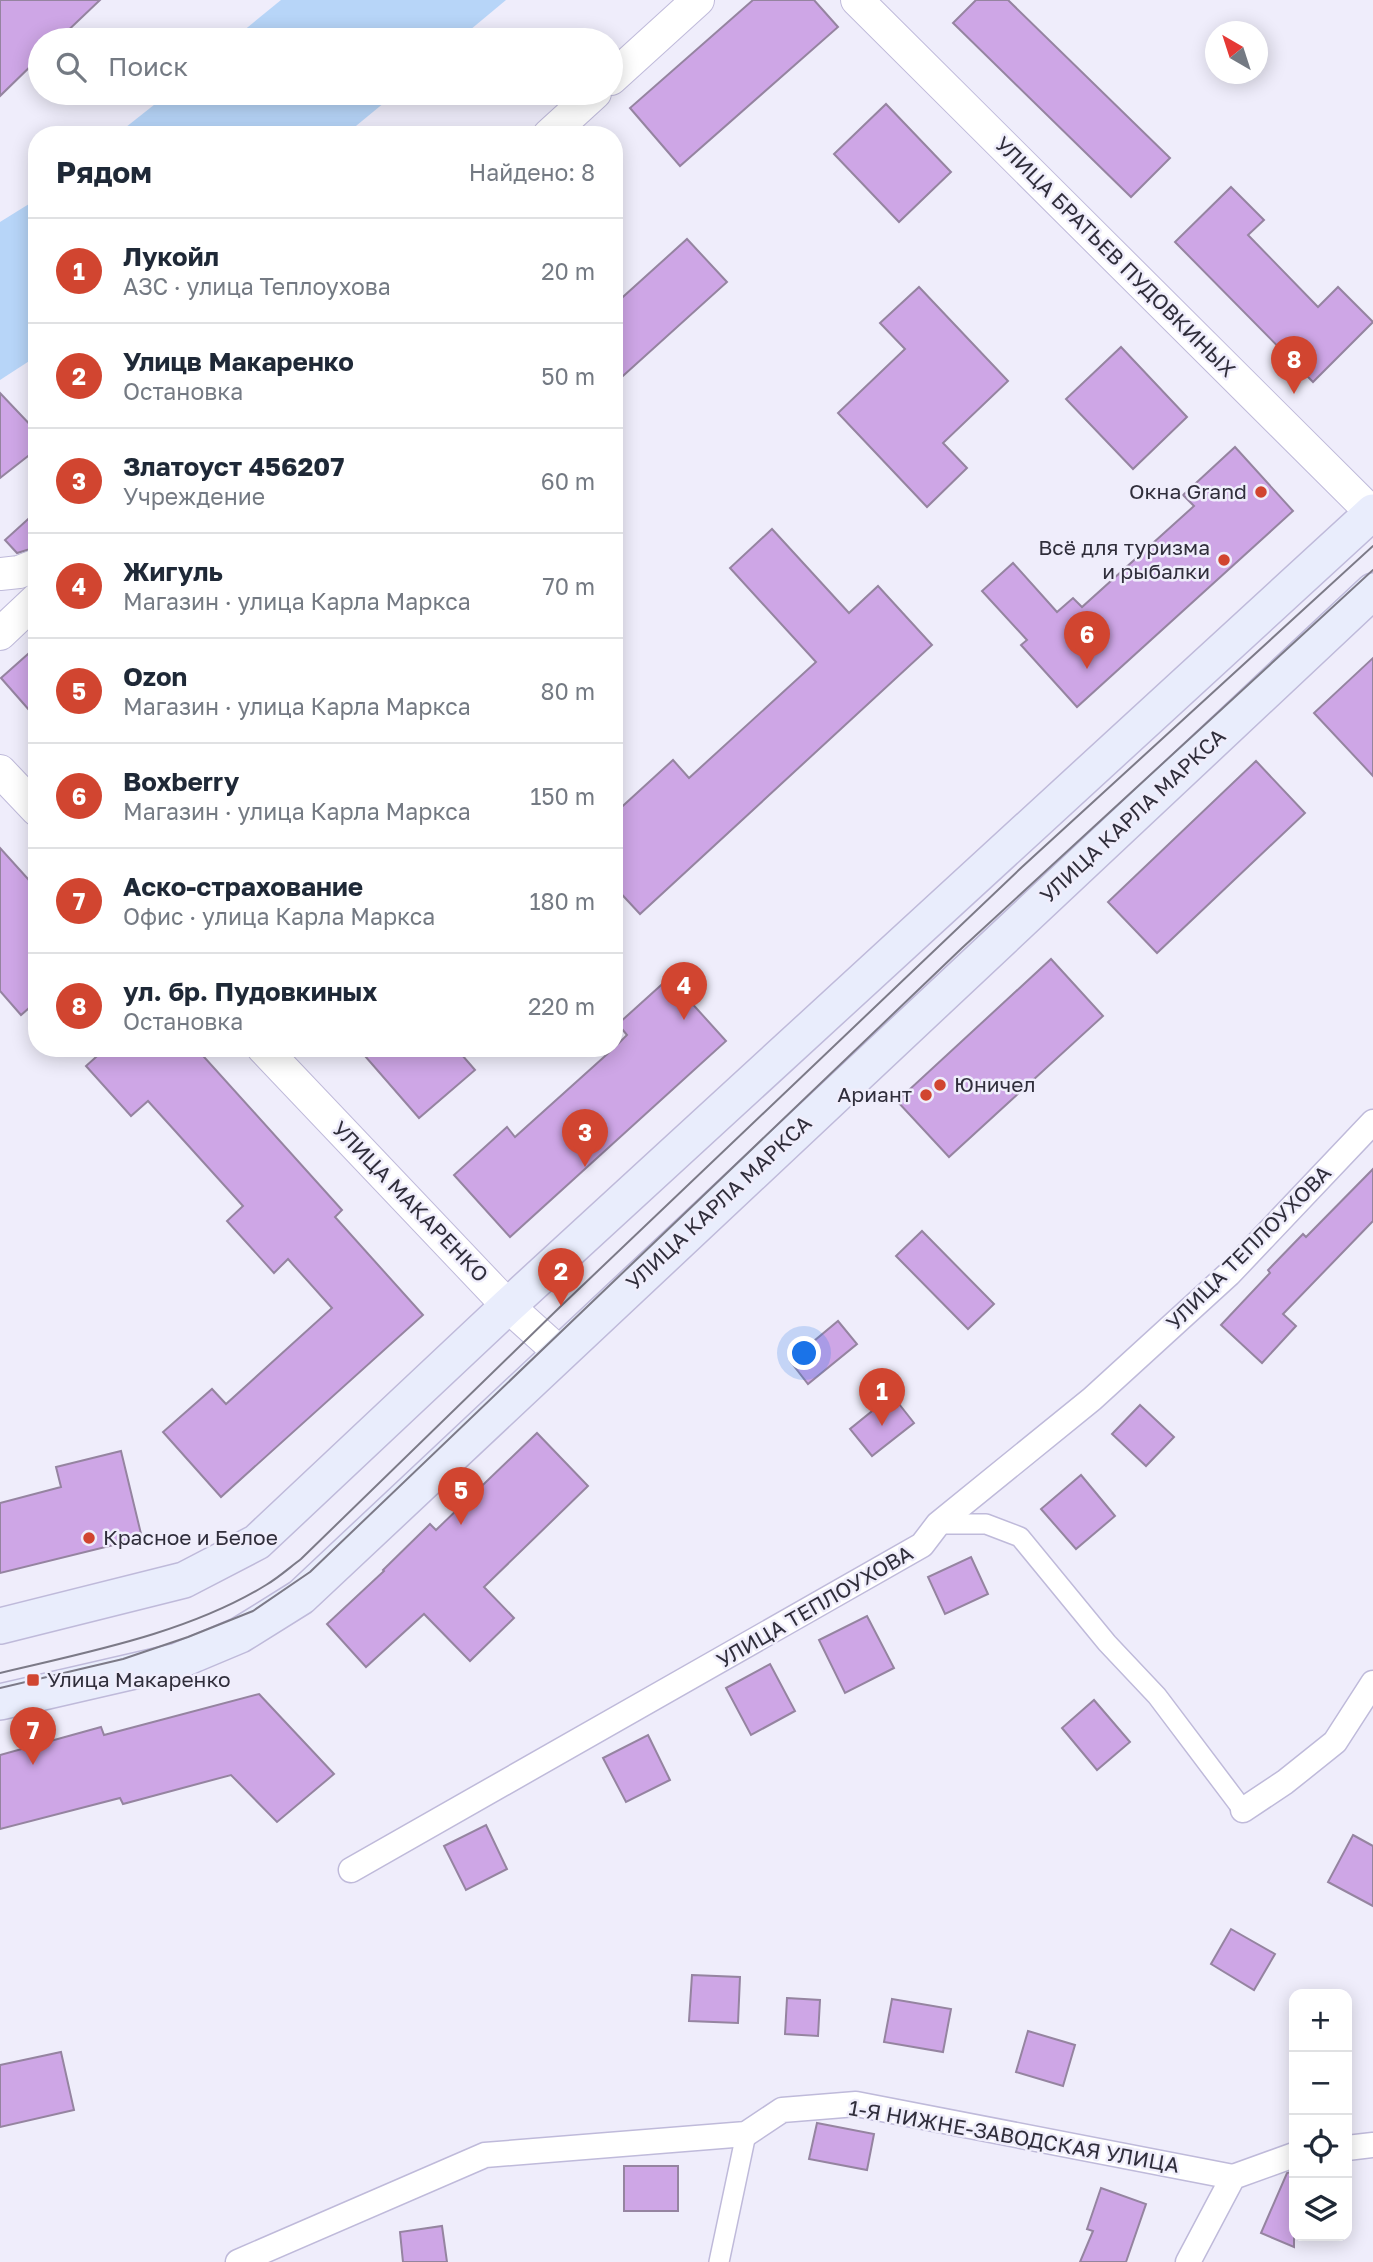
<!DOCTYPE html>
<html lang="ru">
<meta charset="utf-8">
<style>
:root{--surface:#fff;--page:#f2f2f3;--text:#1f2937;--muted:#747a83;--line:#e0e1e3;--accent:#d14530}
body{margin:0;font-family:"Golos Text",sans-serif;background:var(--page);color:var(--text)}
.controls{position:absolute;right:21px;bottom:21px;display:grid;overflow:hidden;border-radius:14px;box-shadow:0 4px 18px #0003}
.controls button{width:63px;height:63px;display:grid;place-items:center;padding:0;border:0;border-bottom:2px solid var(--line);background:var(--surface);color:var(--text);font:35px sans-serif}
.compass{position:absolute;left:1205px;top:21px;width:63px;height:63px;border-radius:50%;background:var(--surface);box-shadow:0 4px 18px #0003;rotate:321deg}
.you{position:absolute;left:805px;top:1354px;width:24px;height:24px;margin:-18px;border:5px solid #fff;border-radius:50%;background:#1a73e8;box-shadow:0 0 0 10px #1a73e833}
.badge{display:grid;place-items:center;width:46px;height:46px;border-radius:50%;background:var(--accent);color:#fff;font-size:23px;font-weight:700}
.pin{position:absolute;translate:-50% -58px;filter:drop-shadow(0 2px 4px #0008)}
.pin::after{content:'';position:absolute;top:37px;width:24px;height:21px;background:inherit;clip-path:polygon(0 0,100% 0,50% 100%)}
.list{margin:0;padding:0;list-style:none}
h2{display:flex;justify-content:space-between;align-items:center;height:91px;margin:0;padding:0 28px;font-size:30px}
h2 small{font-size:23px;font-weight:400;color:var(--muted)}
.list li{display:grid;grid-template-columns:46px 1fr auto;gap:21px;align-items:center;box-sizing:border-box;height:105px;padding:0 28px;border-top:2px solid var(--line)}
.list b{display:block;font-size:26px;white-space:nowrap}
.list p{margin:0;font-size:23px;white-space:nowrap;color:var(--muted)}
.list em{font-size:23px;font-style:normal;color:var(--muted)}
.icon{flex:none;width:38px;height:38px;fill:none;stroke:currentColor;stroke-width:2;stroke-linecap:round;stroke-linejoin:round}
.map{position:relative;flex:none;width:1373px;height:2262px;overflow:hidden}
.search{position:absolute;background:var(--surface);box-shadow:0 4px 18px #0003;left:28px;top:28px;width:595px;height:77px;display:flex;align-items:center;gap:18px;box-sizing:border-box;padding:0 24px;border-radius:38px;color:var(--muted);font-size:26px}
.panel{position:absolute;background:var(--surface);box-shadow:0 4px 18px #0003;left:28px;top:126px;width:595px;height:931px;border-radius:28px}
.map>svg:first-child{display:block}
.water{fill:#b7d5f8}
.building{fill:#cea6e6;stroke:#9584a0;stroke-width:2}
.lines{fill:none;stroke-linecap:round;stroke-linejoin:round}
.pedestrian-casing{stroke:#bfbada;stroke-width:22}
.minor-casing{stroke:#bfbada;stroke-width:27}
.tertiary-casing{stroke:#bfbada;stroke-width:34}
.secondary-casing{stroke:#bfbada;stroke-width:38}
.pedestrian{stroke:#fff;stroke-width:19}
.minor{stroke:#fff;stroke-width:24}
.tertiary{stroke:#fff;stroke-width:32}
.secondary{stroke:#e9edfc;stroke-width:35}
.tram{stroke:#7c7a87;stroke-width:2}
.poi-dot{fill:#d14530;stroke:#efedfb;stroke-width:2.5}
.labels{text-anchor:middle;stroke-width:5;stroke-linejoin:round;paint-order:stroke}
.street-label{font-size:21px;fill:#302e3b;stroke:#efedfb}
.poi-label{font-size:21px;fill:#302e3b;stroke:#efedfb;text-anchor:end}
</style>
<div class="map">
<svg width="1373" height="2262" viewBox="0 0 1373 2262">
<rect width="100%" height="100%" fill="#efedfb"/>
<g class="water">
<path d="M281,0H506L458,40H232Z"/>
<path d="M169,93H396L345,135H116Z"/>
<path d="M37,199V356L0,380V222Z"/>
</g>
<g class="building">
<path d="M0,0H100L58,40H40V57L0,96Z"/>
<path d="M753,0H814L838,27L680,166L630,108Z"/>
<path d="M976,0H1008L1170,158L1131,197L953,23Z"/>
<path d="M886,104L951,172L899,222L834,154Z"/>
<path d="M1231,187L1264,220L1248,235L1318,307L1338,287L1373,322L1313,382L1175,242Z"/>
<path d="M687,239L727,282L614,384V305Z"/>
<path d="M919,287L1008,381L943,443L967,468L927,507L838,413L905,349L880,323Z"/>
<path d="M1121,347L1187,417L1133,469L1066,399Z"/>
<path d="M0,393L37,432V449L0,478Z"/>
<path d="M1235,447L1293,511L1077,707L1021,645L1027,640L982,591L1013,563L1057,612L1073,598L1082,607L1194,506L1183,495Z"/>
<path d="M37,511V547L17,553L5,540Z"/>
<path d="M772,529L849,613L878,586L932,645L640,914L614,886V814L673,760L689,778L816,662L730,568Z"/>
<path d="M37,646V719L1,678Z"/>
<path d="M1373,658V776L1314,713Z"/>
<path d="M1256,761L1305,813L1157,953L1108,902Z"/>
<path d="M0,848L37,889V1001L21,1015L0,991Z"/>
<path d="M1051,959L1103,1016L949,1157L897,1101Z"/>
<path d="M669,978L726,1041L510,1237L454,1175L507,1127L515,1137L614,1048L627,1035L618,1024Z"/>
<path d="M106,1048H196L342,1210L335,1217L423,1315L221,1497L163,1432L212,1389L226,1404L332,1308L288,1259L274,1273L227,1221L243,1206L148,1101L131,1116L86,1066Z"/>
<path d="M358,1048H456L475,1070L419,1118Z"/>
<path d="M1373,1169V1221L1283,1314L1296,1326L1262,1363L1221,1325L1270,1273L1268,1270L1303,1234L1306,1237Z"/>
<path d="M922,1231L994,1304L968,1329L896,1256Z"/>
<path d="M838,1321L857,1344L808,1384L790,1361Z"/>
<path d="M892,1395L914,1423L872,1456L850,1429Z"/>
<path d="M1140,1405L1174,1437L1146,1466L1112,1434Z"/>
<path d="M537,1433L588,1486L484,1587L514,1618L470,1661L424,1614L366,1667L327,1624L384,1571L383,1570L430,1524L436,1530Z"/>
<path d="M121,1451L142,1538L0,1573V1503L61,1487L56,1467Z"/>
<path d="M1081,1475L1115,1516L1076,1549L1041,1509Z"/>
<path d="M971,1557L988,1594L945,1614L928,1577Z"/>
<path d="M867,1616L894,1668L845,1693L819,1640Z"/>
<path d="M770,1664L795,1711L751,1735L726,1688Z"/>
<path d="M259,1694L334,1774L277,1822L231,1775L123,1804L120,1798L0,1829V1755L101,1727L104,1735Z"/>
<path d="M1094,1700L1130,1742L1097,1770L1062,1728Z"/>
<path d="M648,1735L670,1780L626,1802L603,1758Z"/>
<path d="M486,1825L507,1869L466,1890L444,1846Z"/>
<path d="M1353,1835L1373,1846V1906L1328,1882Z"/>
<path d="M1231,1929L1275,1954L1254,1990L1211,1964Z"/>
<path d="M692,1975L740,1977L738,2023L689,2021Z"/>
<path d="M787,1998L820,2000L818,2036L785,2034Z"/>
<path d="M892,1999L951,2009L943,2052L884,2042Z"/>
<path d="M1028,2031L1075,2045L1063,2086L1016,2072Z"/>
<path d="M61,2052L74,2110L0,2127V2065Z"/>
<path d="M817,2123L874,2134L867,2170L809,2159Z"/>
<rect x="624" y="2166" width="54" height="45"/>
<path d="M1294,2171V2247L1261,2233L1287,2173Z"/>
<path d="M1101,2188L1146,2204L1126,2262H1080L1093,2231L1087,2229Z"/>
<path d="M442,2226L447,2262H403L400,2232Z"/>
</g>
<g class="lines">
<defs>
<g id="pedestrian">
<path d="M938,1524H986L1020,1537L1107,1643L1157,1696L1243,1810"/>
<path d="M719,2262L746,2134"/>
</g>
<g id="minor">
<path d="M1243,1810L1285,1782L1335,1742L1373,1683"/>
<path d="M351,1870L922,1545L938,1524L1092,1399L1229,1274L1373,1122"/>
<path d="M1347,2148L1373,2145"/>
<path d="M238,2262L485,2155L746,2134L782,2110L856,2104L1233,2177"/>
<path d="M1188,2262L1233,2177L1294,2155"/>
</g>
<g id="tertiary">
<path d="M857,0L1373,514"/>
<path d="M611,79L698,0"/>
<path d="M549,135L595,93"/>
<path d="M0,574L19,572L37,565"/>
<path d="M0,634L37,599"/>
<path d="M0,771L37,810"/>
<path d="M263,1048L508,1306L560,1353"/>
</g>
<g id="secondary">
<path d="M0,1626L184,1580L257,1542L508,1306L1373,512"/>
<path d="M0,1702L178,1661L240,1635L301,1597L1373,591"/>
</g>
</defs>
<use href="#pedestrian" class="pedestrian-casing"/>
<use href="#minor" class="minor-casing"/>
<use href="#tertiary" class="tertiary-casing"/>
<use href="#secondary" class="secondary-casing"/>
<use href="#pedestrian" class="pedestrian"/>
<use href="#minor" class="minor"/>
<use href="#tertiary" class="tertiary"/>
<use href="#secondary" class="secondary"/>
<g class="tram">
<path d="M0,1673C88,1652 188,1633 266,1585C278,1578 289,1568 301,1559L561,1306L1022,867L1373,546"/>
<path d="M0,1688L123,1659L188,1637L253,1611L310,1572L962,948L1373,570"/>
</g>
</g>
<g class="poi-dot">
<circle cx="1261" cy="492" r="7"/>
<circle cx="1224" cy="560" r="7"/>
<circle cx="940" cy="1085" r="7"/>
<circle cx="926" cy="1095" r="7"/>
<circle cx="89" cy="1538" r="7"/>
<rect x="26" y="1673" width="14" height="14" rx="3.5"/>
</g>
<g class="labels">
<g class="street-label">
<text transform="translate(1115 257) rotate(45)" y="7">УЛИЦА БРАТЬЕВ ПУДОВКИНЫХ</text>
<text transform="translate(1133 816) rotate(-43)" y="7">УЛИЦА КАРЛА МАРКСА</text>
<text transform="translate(410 1202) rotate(46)" y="7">УЛИЦА МАКАРЕНКО</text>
<text transform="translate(719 1203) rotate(-43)" y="7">УЛИЦА КАРЛА МАРКСА</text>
<text transform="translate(1249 1248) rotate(-45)" y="7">УЛИЦА ТЕПЛОУХОВА</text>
<text transform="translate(815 1607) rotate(-30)" y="7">УЛИЦА ТЕПЛОУХОВА</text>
<text transform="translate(1014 2137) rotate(10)" y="7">1-Я НИЖНЕ-ЗАВОДСКАЯ УЛИЦА</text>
</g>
<g class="poi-label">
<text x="1247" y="499">Окна Grand</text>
<text x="1210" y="555">Всё для туризма<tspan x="1210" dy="24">и рыбалки</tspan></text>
<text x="954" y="1092" text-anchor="start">Юничел</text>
<text x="912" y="1102">Ариант</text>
<text x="103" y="1545" text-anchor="start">Красное и Белое</text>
<text x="47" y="1687" text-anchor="start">Улица Макаренко</text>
</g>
</g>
</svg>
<div class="controls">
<button>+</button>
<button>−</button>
<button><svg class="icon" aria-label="locate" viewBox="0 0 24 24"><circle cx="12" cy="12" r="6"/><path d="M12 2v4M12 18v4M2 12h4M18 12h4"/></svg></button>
<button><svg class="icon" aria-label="layers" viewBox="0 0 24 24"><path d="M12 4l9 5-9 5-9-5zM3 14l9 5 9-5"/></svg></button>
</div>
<svg class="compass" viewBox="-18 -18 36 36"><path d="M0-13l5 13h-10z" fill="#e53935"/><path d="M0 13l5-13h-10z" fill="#747a83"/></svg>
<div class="you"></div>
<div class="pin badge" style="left:882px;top:1426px">1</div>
<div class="pin badge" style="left:561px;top:1306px">2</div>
<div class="pin badge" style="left:585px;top:1167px">3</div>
<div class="pin badge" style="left:684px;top:1020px">4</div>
<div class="pin badge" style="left:461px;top:1525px">5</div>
<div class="pin badge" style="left:1087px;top:669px">6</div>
<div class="pin badge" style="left:33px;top:1765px">7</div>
<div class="pin badge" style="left:1294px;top:394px">8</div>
<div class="search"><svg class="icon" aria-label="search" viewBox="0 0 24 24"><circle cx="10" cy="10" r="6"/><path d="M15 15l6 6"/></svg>Поиск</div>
<section class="panel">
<h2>Рядом<small>Найдено: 8</small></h2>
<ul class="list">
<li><span class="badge">1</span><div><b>Лукойл</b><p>АЗС · улица Теплоухова</p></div><em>20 m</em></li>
<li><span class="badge">2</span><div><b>Улицв Макаренко</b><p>Остановка</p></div><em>50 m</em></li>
<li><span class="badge">3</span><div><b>Златоуст 456207</b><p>Учреждение</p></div><em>60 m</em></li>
<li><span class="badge">4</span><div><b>Жигуль</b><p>Магазин · улица Карла Маркса</p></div><em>70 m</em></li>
<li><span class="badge">5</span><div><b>Ozon</b><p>Магазин · улица Карла Маркса</p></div><em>80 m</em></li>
<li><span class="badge">6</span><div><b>Boxberry</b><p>Магазин · улица Карла Маркса</p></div><em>150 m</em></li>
<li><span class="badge">7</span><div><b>Аско-страхование</b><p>Офис · улица Карла Маркса</p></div><em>180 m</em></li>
<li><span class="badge">8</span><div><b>ул. бр. Пудовкиных</b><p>Остановка</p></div><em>220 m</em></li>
</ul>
</section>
</div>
